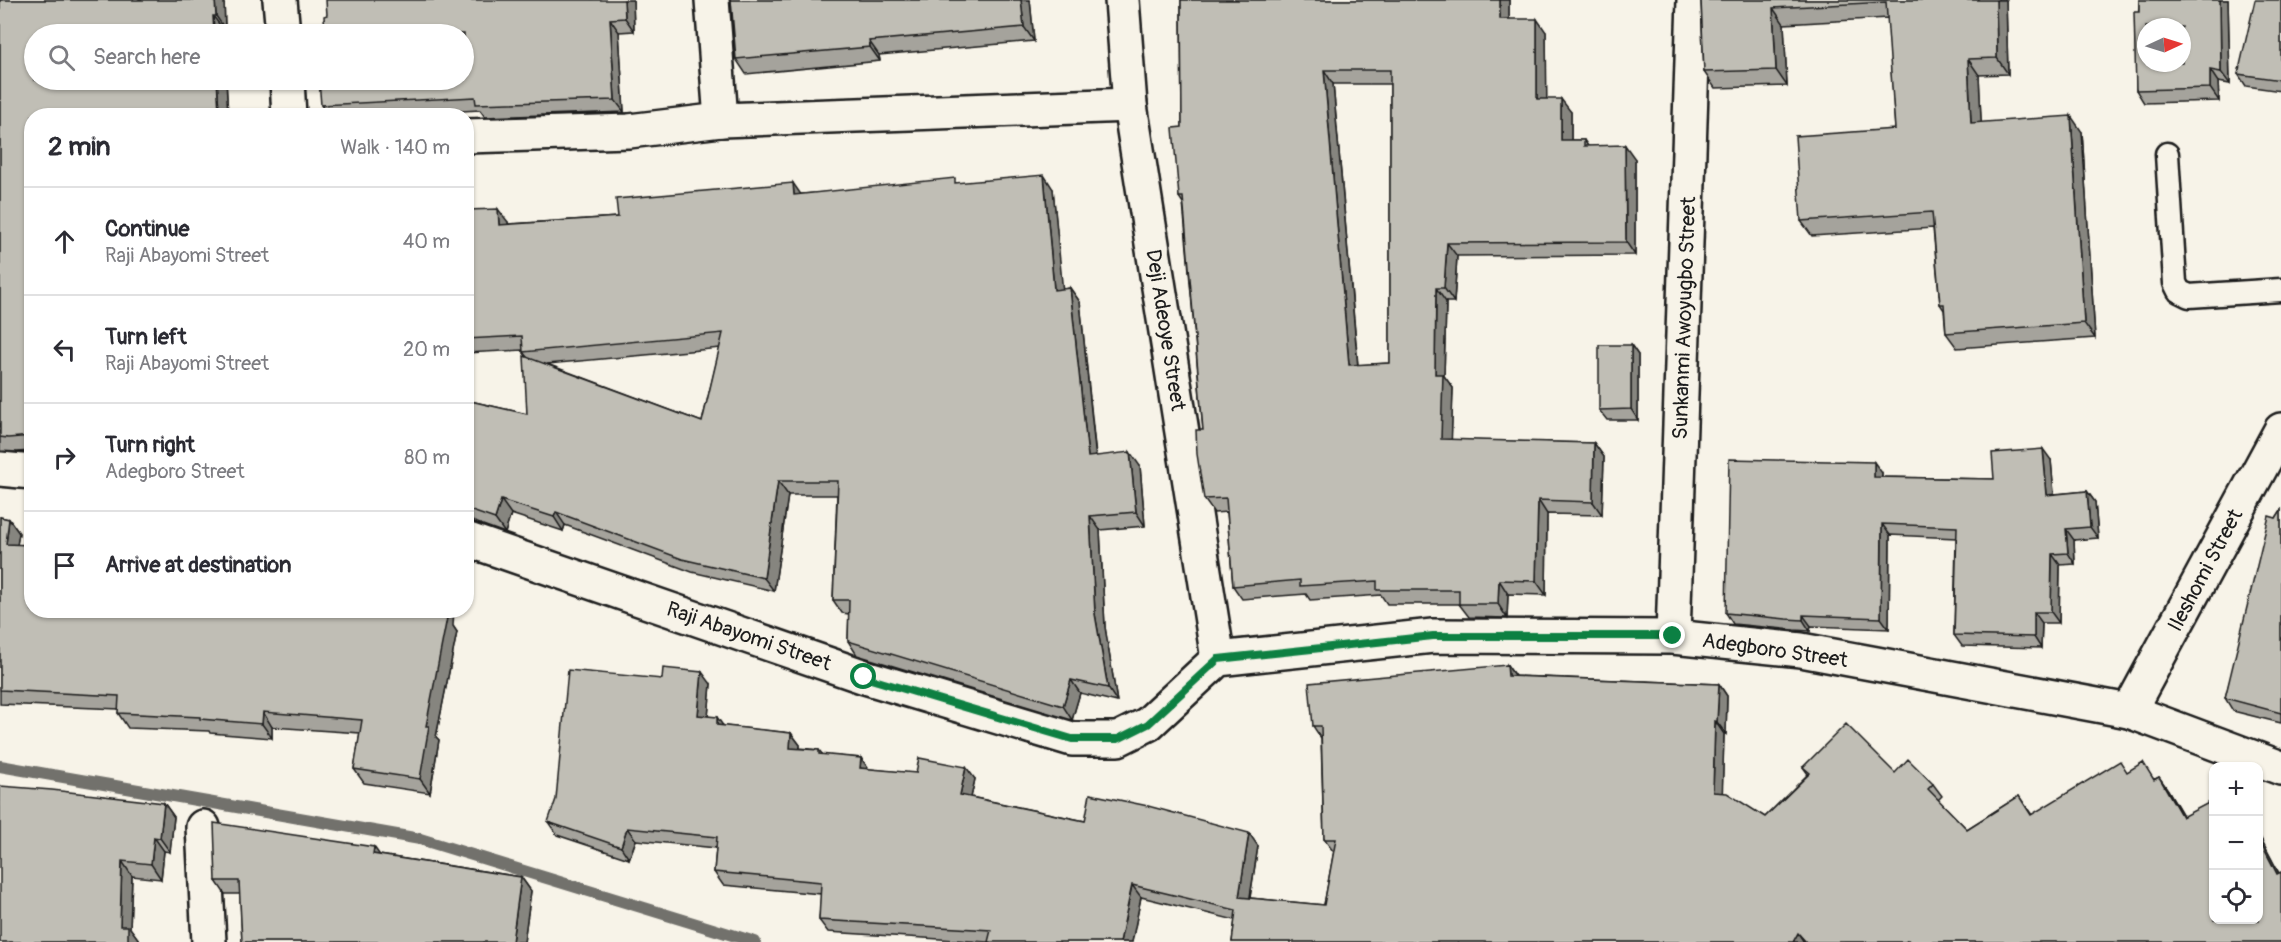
<!DOCTYPE html>
<meta charset="utf-8">
<style>
:root{--surface:#fff;--page:#f7f7f7;--text:#2b2b33;--muted:#7c7c81;--line:#e1e1e2}
body{margin:0;font-family:Pangolin,sans-serif;background:var(--page);color:var(--text)}
.controls{position:absolute;right:18px;bottom:18px;display:grid;overflow:hidden;border-radius:12px;box-shadow:0 2px 4px #0004}
.controls button{width:54px;height:54px;display:grid;place-items:center;padding:0;border:0;border-bottom:2px solid var(--line);background:var(--surface);color:var(--text);font:30px sans-serif}
.compass{position:absolute;left:2137px;top:18px;width:54px;height:54px;border-radius:50%;background:var(--surface);box-shadow:0 2px 4px #0004;rotate:86deg}
.stop{position:absolute;width:18px;height:18px;margin:-14px;border:4px solid #0b8043;border-radius:50%;background:#fff}
.stop.end{background:#0b8043;border-color:#fff;box-shadow:0 2px 6px #0008}
.list{margin:0;padding:0;list-style:none}
h2{display:flex;justify-content:space-between;align-items:center;height:78px;margin:0;padding:0 24px;font-size:26px}
h2 small{font-size:20px;font-weight:400;color:var(--muted)}
.list li{display:grid;grid-template-columns:39px 1fr auto;gap:18px;align-items:center;box-sizing:border-box;height:108px;padding:0 24px;border-top:2px solid var(--line)}
.list b{display:block;font-size:22px;white-space:nowrap}
.list p{margin:0;font-size:20px;white-space:nowrap;color:var(--muted)}
.list em{font-size:20px;font-style:normal;color:var(--muted)}
.icon{flex:none;width:33px;height:33px;fill:none;stroke:currentColor;stroke-width:2;stroke-linecap:round;stroke-linejoin:round}
.map{position:relative;flex:none;width:2281px;height:942px;overflow:hidden}
.search{position:absolute;background:var(--surface);box-shadow:0 2px 4px #0004;left:24px;top:24px;width:450px;height:66px;display:flex;align-items:center;gap:15px;box-sizing:border-box;padding:0 21px;border-radius:33px;color:var(--muted);font-size:22px}
.panel{position:absolute;background:var(--surface);box-shadow:0 2px 4px #0004;left:24px;top:108px;width:450px;height:510px;border-radius:24px}
.map>svg:first-child{display:block}
.lines{fill:none;stroke-linecap:round;stroke-linejoin:round}
.stream{stroke:#72716c;stroke-width:12}
.lane-casing{stroke:#1c1c1c;stroke-width:27}
.street-casing{stroke:#1c1c1c;stroke-width:38}
.secondary-casing{stroke:#1c1c1c;stroke-width:38}
.lane{stroke:#f7f3e8;stroke-width:22}
.street{stroke:#f7f3e8;stroke-width:33}
.secondary{stroke:#f7f3e8;stroke-width:33}
.wall{fill:#a5a39c;stroke:#1c1c1c;stroke-width:1.5;fill-rule:evenodd}
.shaded-wall{fill:#86857f;stroke:#1c1c1c;stroke-width:1.5}
.building{fill:#c0beb5;stroke:#1c1c1c;stroke-width:1.5;fill-rule:evenodd}
.route{stroke:#0b8043;stroke-width:8}
.labels{text-anchor:middle;stroke-width:4.5;stroke-linejoin:round;paint-order:stroke}
.street-label{font-size:21px;fill:#1c1c1c;stroke:#f7f3e8}
</style>
<div class="map">
<svg width="2281" height="942" viewBox="0 0 2281 942">
<rect width="100%" height="100%" fill="#f7f3e8"/>
<filter id="ink" filterUnits="userSpaceOnUse"><feTurbulence type="fractalNoise" baseFrequency=".0167" numOctaves="2"/><feDisplacementMap in="SourceGraphic" scale="12" xChannelSelector="R" yChannelSelector="G"/><feConvolveMatrix kernelMatrix="1 2 1 2 8 2 1 2 1" color-interpolation-filters="sRGB"/></filter>
<g filter="url(#ink)">
<g class="lines">
<path class="stream" d="M0,766L420,839L755,942"/>
<defs>
<path id="lane" d="M2167,154L2175,283L2179,291L2189,296L2281,290"/>
<g id="street">
<path d="M280,0L283,34"/>
<path d="M712,0L721,120"/>
<path d="M1122,0L1130,105L1218,659"/>
<path d="M287,80L289,116"/>
<path d="M466,136L629,131L721,120L1130,105"/>
<path d="M1673,637L1694,0"/>
<path d="M2129,711L2281,430"/>
<path d="M203,827L209,942"/>
</g>
<g id="secondary">
<path d="M0,469L32,472"/>
<path d="M466,539L865,677L1072,739H1118L1148,724L1218,659L1433,636L1673,637L1801,650L2129,711L2281,768"/>
</g>
</defs>
<use href="#lane" class="lane-casing"/>
<use href="#street" class="street-casing"/>
<use href="#secondary" class="secondary-casing"/>
<use href="#lane" class="lane"/>
<use href="#street" class="street"/>
<use href="#secondary" class="secondary"/>
</g>
<g class="wall">
<path d="M0,0H224L225,29H223V34H34V80H226L228,116H32V451L17,452L0,451Z"/>
<path d="M633,0L634,31L619,32L624,112L485,117L480,110L367,116H328L321,105L464,80L327,15Z"/>
<path d="M731,0H1030L1034,41L879,55L880,61L746,74L736,59Z"/>
<path d="M1181,0H1509V19L1546,32V99L1571,112V140H1584L1588,146L1635,159V255L1457,256L1454,302H1446L1444,376L1453,388L1451,440L1594,443L1604,457L1602,515L1547,514L1546,595L1508,594L1507,618L1469,617L1459,604H1387L1381,595L1310,600L1306,594L1242,599L1233,586L1227,512L1214,513L1204,499L1203,430L1183,203L1179,197L1182,127ZM1333,84H1390V363L1358,365Z"/>
<path d="M1701,0H2006L2008,74L1979,75L1981,123L2082,132L2095,338L1957,348L1946,333L1944,310L1940,304L1933,228L1812,236L1801,221L1895,129L1888,18L1784,24L1787,86L1715,88L1704,72Z"/>
<path d="M2139,0H2228L2230,84L2218,82L2219,101L2144,103L2136,90Z"/>
<path d="M2281,0V91L2246,86L2238,74Z"/>
<path d="M958,183L1053,189L1062,289L1070,288L1080,302L1096,456L1140,466L1145,526L1100,530L1105,627L1117,702L1080,693L1072,720L857,655L848,641L849,614L842,613L833,600L837,495H788L774,591L692,572L565,525L563,531L511,514L505,533L472,521L466,522V400L527,414V357L523,352V350L466,353V210L508,222V224L618,217L801,194ZM720,348L702,422L547,364L700,350Z"/>
<path d="M1631,345L1638,355V420H1607L1599,410Z"/>
<path d="M2051,460L2054,494L2087,491L2095,502L2098,538L2074,540L2075,564L2060,565L2059,623H2042L2041,648L1962,646L1954,635L1956,538L1890,535L1889,629L1811,626L1810,631L1794,630L1733,624L1726,613L1882,473V477L1994,479Z"/>
<path d="M2281,510V723L2233,711L2225,698L2276,518Z"/>
<path d="M0,517L9,519L19,533L17,544L32,610L453,626L457,632L436,737L439,740L430,793L364,783L354,769L360,733L272,727V738L210,733L209,731L128,728L118,713L119,709L0,704Z"/>
<path d="M1507,665L1515,676L1719,684L1727,696L1726,734H1724L1722,793L1765,817L1808,774L1803,767L1895,773L1933,784L1942,796L1938,800L1967,829L2019,796L2032,815L2128,772L2155,779L2159,777L2168,790L2183,816L2259,920V835L2279,873L2281,942H1232L1235,920L1141,897L1132,942H988L828,932L819,920L821,894L723,885L714,872L716,848L636,840L629,859L557,835L548,822L711,684L708,716L724,726L791,733L800,745V748L819,750L823,755L861,758L868,769L975,779L971,797L1085,821L1258,846L1250,898L1324,905L1334,851H1333L1324,839L1321,738L1313,726Z"/>
<path d="M164,803L174,817L170,852L164,851L161,879L132,876L130,928L139,940L138,942H0Z"/>
<path d="M379,855L521,877L531,891L524,942H242L240,894H225L216,881Z"/>
</g>
<g class="shaded-wall">
<path d="M215,0H224L225,29L216,16Z"/>
<path d="M624,0H633L634,31L625,18Z"/>
<path d="M1021,0H1030L1034,41L1024,27Z"/>
<path d="M1500,0H1509V33L1500,19Z"/>
<path d="M1996,0H2006L2008,74L1997,58Z"/>
<path d="M2220,0H2228L2230,84L2221,72Z"/>
<path d="M1773,8L1784,24L1787,86L1776,70Z"/>
<path d="M213,16L223,29V34H214Z"/>
<path d="M610,19L619,32L624,112L615,100Z"/>
<path d="M1537,19L1546,32L1547,113L1537,99Z"/>
<path d="M869,41L879,55L880,61L870,47Z"/>
<path d="M1968,59L1979,75L1982,139L1971,123Z"/>
<path d="M1324,70L1333,84L1359,379L1349,365Z"/>
<path d="M2210,70L2218,82L2219,101L2210,88Z"/>
<path d="M217,80H226L228,116H222L219,111Z"/>
<path d="M1561,99L1571,112V154L1561,140Z"/>
<path d="M2071,116L2082,132L2095,338L2084,323Z"/>
<path d="M1625,145L1635,159V255L1626,242Z"/>
<path d="M1044,175L1053,189L1064,303L1054,290Z"/>
<path d="M793,183L802,196L794,195Z"/>
<path d="M498,209L508,222L509,238L499,225Z"/>
<path d="M1447,243L1457,256L1454,302L1444,288Z"/>
<path d="M1070,288L1080,302L1097,470L1088,457Z"/>
<path d="M1436,288L1446,302L1444,376L1453,388L1451,453L1441,439L1435,374Z"/>
<path d="M1631,345L1638,355V420L1631,409Z"/>
<path d="M1594,443L1604,457L1602,515L1593,502Z"/>
<path d="M2043,449L2051,460L2055,506L2047,495Z"/>
<path d="M1130,452L1140,466L1145,526L1136,512Z"/>
<path d="M1874,462L1882,473L1881,488L1874,477Z"/>
<path d="M778,481L788,495L774,591L764,578Z"/>
<path d="M2087,491L2095,502L2098,538L2090,527Z"/>
<path d="M501,500L511,514L505,533L495,519Z"/>
<path d="M1538,500L1547,514L1546,595L1536,581Z"/>
<path d="M556,512L565,525L563,531L554,517Z"/>
<path d="M1090,516L1100,530L1105,627L1117,702L1108,688L1095,614Z"/>
<path d="M9,519L19,533L15,558L6,544Z"/>
<path d="M1882,524L1890,535L1889,629L1881,618Z"/>
<path d="M2066,529L2074,540L2075,564L2068,553Z"/>
<path d="M2052,554L2060,565L2059,623L2051,612Z"/>
<path d="M1499,580L1508,594L1507,618L1498,604Z"/>
<path d="M444,610H454L453,626L457,632L436,737L439,740L430,793L420,779L426,726Z"/>
<path d="M2034,612L2042,623L2041,648L2034,637Z"/>
<path d="M1803,615L1811,626L1810,631L1803,620Z"/>
<path d="M1507,665L1516,678L1508,676Z"/>
<path d="M702,672L711,684L707,728L698,715Z"/>
<path d="M1071,680L1080,693L1072,720L1063,706Z"/>
<path d="M1719,684L1727,696L1726,734L1717,722Z"/>
<path d="M263,712L272,727V738L262,724Z"/>
<path d="M717,717L726,730L717,725Z"/>
<path d="M1715,721L1724,734L1722,805L1713,792Z"/>
<path d="M791,733L800,745L799,760L790,748Z"/>
<path d="M861,758L870,771L860,768Z"/>
<path d="M966,767L975,779L969,807L960,795Z"/>
<path d="M2159,777L2168,790L2191,829L2182,817Z"/>
<path d="M164,803L174,817L170,852L160,838Z"/>
<path d="M627,828L636,840L629,859L621,847Z"/>
<path d="M1249,833L1258,846L1248,909L1239,897Z"/>
<path d="M2259,835L2281,878L2277,874L2259,839Z"/>
<path d="M154,837L164,851L161,879L151,864Z"/>
<path d="M374,847L384,861L373,854Z"/>
<path d="M122,861L132,876L130,928L139,940L138,942H128L120,926Z"/>
<path d="M521,877L531,891L524,942H512Z"/>
<path d="M1132,885L1141,897L1132,942H1120Z"/>
<path d="M1798,933L1804,942H1793Z"/>
</g>
<g class="building">
<path d="M0,0H215L216,16H213L214,34H34V80H217L219,111H207V116H32V436L8,438L0,437Z"/>
<path d="M326,0H624L625,18L610,19L615,100L476,104L475,97L321,105L319,80H464V34H325L324,16L327,15Z"/>
<path d="M731,0H1021L1024,27L869,41L870,47L736,59Z"/>
<path d="M1181,0H1500V19H1537V99H1561V140H1584V146L1625,145L1626,242L1447,243L1444,288H1436L1435,374H1443L1441,439L1594,443L1593,502L1538,500L1536,581L1499,580L1498,604H1459V590H1377V581L1300,586V580L1233,586L1226,498L1204,499L1197,454L1196,430H1203L1183,197H1179L1173,128L1182,127ZM1324,70H1390V363L1349,365Z"/>
<path d="M1701,0H1996L1997,58L1968,59L1971,123L2071,116L2084,323L1946,333L1944,304H1940L1932,212L1801,221L1795,136L1895,129L1886,2L1773,8L1776,70L1704,72Z"/>
<path d="M2139,0H2220L2221,72L2210,70V88L2136,90L2134,12H2139ZM2146,27H2182V63H2146Z"/>
<path d="M2255,0H2281V80L2238,74Z"/>
<path d="M1044,175L1054,290L1070,288L1088,457L1130,452L1136,512L1090,516L1095,614L1108,688L1071,680L1063,706L848,641L849,600H833L838,481H778L764,578L682,559L556,512L554,517L501,500L495,519L466,509V400L527,414L524,356L702,422L723,333L523,352L522,336L466,339V210L498,209L499,225L618,217L616,199L793,183L794,195L955,178V183Z"/>
<path d="M1599,345H1631V409L1599,410Z"/>
<path d="M2043,449L2047,495L2087,491L2090,527L2066,529L2068,553L2052,554L2051,612H2034V637L1954,635L1957,527L1882,524L1881,618L1803,615V620L1786,619L1726,613L1729,459L1874,462V477L1994,479L1992,453Z"/>
<path d="M2281,510V713L2225,698L2269,516L2276,518Z"/>
<path d="M0,517L9,519L6,544L32,545V610H366L401,617L402,610H444L443,617L447,618L426,726H429L420,779L354,769L362,720L263,712L262,724L200,719V717L118,713L119,696L0,690Z"/>
<path d="M1507,665L1508,676L1719,684L1717,722L1715,721L1713,792L1727,793L1765,817L1810,773L1803,767L1846,724L1895,773L1908,759L1933,784L1928,789L1967,829L2019,796L2031,815L2120,761L2127,772L2143,762L2154,780L2159,777L2182,817L2214,800V920H2259V839L2277,874L2281,872V942H1910L1908,940L1905,942H1806L1798,933L1793,942H1232L1236,910L1132,885L1120,942H988L991,930L819,920L821,882L714,872L717,837L627,828L621,847L548,822L556,799L568,670L662,679L663,668L702,672L698,715L717,717V725L791,733L790,748L819,750V754L861,758L860,768L916,773L919,758L966,767L960,795L1085,821L1090,794L1148,806L1249,833L1239,897L1324,905L1336,839H1324L1321,726H1313L1309,683Z"/>
<path d="M0,786L52,790L164,803L160,838L154,837L151,864L122,861L120,926H128V942H0Z"/>
<path d="M214,823L374,847L373,854L521,877L512,942H242L239,881H216Z"/>
</g>
</g>
<g class="lines" filter="url(#ink)">
<path class="route" d="M864,677L1072,739H1118L1148,724L1218,659L1433,636H1673"/>
</g>
<g class="labels">
<g class="street-label">
<text transform="translate(1684 318) rotate(-88)" y="7">Sunkanmi Awoyugbo Street</text>
<text transform="translate(1166 330) rotate(81)" y="7">Deji Adeoye Street</text>
<text transform="translate(2205 570) rotate(-62)" y="7">Ileshomi Street</text>
<text transform="translate(749 636) rotate(19)" y="7">Raji Abayomi Street</text>
<text transform="translate(1775 650) rotate(8)" y="7">Adegboro Street</text>
</g>
</g>
</svg>
<div class="controls">
<button>+</button>
<button>−</button>
<button><svg class="icon" aria-label="locate" viewBox="0 0 24 24"><circle cx="12" cy="12" r="6"/><path d="M12 2v4M12 18v4M2 12h4M18 12h4"/></svg></button>
</div>
<svg class="compass" viewBox="-18 -18 36 36"><path d="M0-13l5 13h-10z" fill="#e53935"/><path d="M0 13l5-13h-10z" fill="#7c7c81"/></svg>
<div class="stop" style="left:864px;top:677px"></div>
<div class="stop end" style="left:1673px;top:636px"></div>
<div class="search"><svg class="icon" aria-label="search" viewBox="0 0 24 24"><circle cx="10" cy="10" r="6"/><path d="M15 15l6 6"/></svg>Search here</div>
<section class="panel">
<h2>2 min<small>Walk · 140 m</small></h2>
<ul class="list">
<li><svg class="icon" aria-label="ahead" viewBox="0 0 24 24"><path d="M12 20V5M6 11l6-6 6 6"/></svg><div><b>Continue</b><p>Raji Abayomi Street</p></div><em>40 m</em></li>
<li><svg class="icon" aria-label="left" viewBox="0 0 24 24"><path d="M17 20v-9H6M10 6l-5 5 5 5"/></svg><div><b>Turn left</b><p>Raji Abayomi Street</p></div><em>20 m</em></li>
<li><svg class="icon" aria-label="right" viewBox="0 0 24 24"><path d="M7 20v-9h11M14 6l5 5-5 5"/></svg><div><b>Turn right</b><p>Adegboro Street</p></div><em>80 m</em></li>
<li><svg class="icon" aria-label="arrive" viewBox="0 0 24 24"><path d="M6 21V4h12l-3 4 3 4H6"/></svg><div><b>Arrive at destination</b></div></li>
</ul>
</section>
</div>
